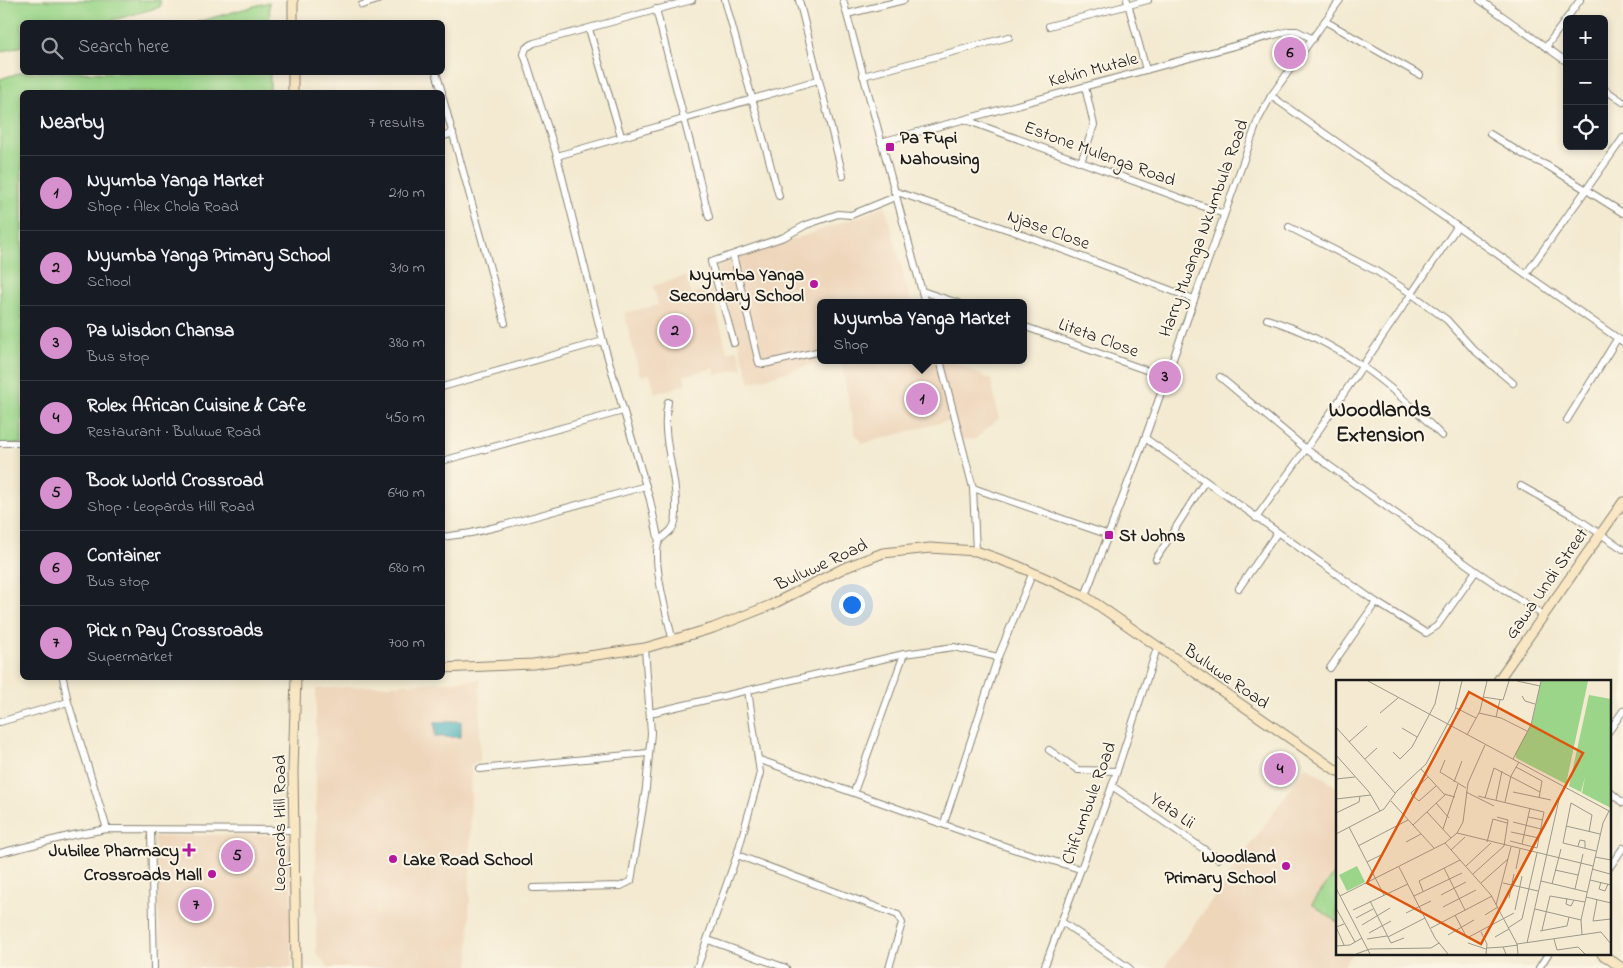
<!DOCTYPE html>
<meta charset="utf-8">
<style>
:root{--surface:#171b24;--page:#20242c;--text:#f1f3f6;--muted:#9ea1a6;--line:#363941;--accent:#d690ce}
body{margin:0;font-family:"Indie Flower",sans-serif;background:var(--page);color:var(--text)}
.controls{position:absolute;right:15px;top:15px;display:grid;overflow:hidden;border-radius:8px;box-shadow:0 2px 8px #0003}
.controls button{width:45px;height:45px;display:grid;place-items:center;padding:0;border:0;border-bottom:1px solid var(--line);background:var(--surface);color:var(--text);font:25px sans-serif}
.you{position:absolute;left:851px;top:604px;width:18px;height:18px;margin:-12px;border:4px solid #fff;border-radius:50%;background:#1a73e8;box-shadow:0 0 0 8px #1a73e833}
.badge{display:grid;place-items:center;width:32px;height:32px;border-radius:50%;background:var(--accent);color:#111;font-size:16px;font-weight:700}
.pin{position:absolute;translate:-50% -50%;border:2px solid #fff;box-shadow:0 1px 5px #0006}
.popup{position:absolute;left:817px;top:299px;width:210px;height:65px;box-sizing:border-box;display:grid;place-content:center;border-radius:8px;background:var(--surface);filter:drop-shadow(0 1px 4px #0005);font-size:16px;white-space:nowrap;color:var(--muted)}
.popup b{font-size:19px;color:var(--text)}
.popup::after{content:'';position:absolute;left:50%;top:100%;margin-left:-10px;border:10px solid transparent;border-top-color:var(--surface)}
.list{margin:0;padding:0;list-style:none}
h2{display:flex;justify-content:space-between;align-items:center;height:65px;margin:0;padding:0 20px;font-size:21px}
h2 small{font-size:16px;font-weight:400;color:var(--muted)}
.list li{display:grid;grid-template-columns:32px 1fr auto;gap:15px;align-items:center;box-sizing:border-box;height:75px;padding:0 20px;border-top:1px solid var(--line)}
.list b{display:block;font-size:19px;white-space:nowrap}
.list p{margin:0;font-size:16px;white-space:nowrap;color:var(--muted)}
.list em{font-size:16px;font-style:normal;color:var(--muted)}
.icon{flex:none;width:28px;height:28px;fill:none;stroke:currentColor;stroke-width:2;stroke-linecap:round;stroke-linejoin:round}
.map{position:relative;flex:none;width:1623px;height:968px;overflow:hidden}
.search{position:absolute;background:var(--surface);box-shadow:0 2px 8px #0003;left:20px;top:20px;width:425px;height:55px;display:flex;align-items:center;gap:12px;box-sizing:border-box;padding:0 18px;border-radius:8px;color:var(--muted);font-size:19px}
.panel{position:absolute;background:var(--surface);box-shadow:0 2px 8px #0003;left:20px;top:90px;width:425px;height:590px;border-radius:8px}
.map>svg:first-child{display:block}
.built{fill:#eed6bb}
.green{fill:#9ad589;stroke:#5b7852}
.water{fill:#3aabb6;stroke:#2b6469}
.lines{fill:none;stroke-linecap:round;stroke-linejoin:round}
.street-casing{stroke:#888376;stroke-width:8}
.secondary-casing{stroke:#888376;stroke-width:11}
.street{stroke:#fff;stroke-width:6}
.secondary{stroke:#f9e7c3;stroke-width:9}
.poi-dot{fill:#b5179e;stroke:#fcf5e5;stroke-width:2}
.labels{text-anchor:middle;stroke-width:4;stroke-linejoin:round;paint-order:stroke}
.street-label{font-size:18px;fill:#1c1c1c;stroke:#fcf5e5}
.poi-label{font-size:18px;font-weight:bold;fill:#1c1c1c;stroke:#fcf5e5;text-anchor:end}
.district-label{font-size:22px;font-weight:bold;fill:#1c1c1c;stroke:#fcf5e5}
.inset-road{fill:none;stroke:#9d9889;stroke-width:1}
.view{fill:#de560d;fill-opacity:0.15;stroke:#de560d;stroke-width:2.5}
.inset-edge{fill:none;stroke:#1c1c1c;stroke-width:2.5}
</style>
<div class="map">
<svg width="1623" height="968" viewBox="0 0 1623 968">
<rect width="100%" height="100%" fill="#fcf5e5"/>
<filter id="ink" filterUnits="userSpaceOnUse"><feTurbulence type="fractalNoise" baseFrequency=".02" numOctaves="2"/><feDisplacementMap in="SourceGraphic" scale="10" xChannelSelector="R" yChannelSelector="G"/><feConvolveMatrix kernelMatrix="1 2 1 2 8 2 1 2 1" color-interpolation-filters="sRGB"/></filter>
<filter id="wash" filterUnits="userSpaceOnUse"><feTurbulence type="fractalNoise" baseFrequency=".0096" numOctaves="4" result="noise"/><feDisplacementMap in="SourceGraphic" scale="20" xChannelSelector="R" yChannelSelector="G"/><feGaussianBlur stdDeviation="1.12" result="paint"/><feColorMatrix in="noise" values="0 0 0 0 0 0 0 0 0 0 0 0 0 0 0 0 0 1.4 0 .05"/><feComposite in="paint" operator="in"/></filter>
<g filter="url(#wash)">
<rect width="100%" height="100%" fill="#f3ead1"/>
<g class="built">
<path d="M885,205L911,303H821V360H826L750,383L716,266L861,216Z"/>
<path d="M686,276L691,294L711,289L727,352L738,349L743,368L716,375L714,368L684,376L686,384L655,394L650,374L640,376L624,313L658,305L653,286Z"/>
<path d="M841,360H951L991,380L999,418L974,440L959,439L954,423L946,421L862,444L855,433Z"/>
<path d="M480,680V762L471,764L469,968H329L316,953V689Z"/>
<path d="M1306,766L1337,787V954H1353L1342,968H1164Z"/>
<path d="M207,835H290L292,968H162L154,837Z"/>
</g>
<g class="green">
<path d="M0,0H160V7L106,22H22V46L0,52Z"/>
<path d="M269,2L270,22H197Z"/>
<path d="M22,72L270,73V92H22V444H0V79Z"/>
<path d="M1337,870V922L1312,904Z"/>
</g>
<path class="water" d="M461,721V737H435V722Z"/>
</g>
<g filter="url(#ink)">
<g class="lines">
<defs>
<g id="street">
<path d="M725,0L779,196"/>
<path d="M799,0L843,176"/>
<path d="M843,0L925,303"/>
<path d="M1127,0L1146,70"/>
<path d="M1480,0L1567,62"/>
<path d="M362,5L378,0"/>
<path d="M656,9L709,217"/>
<path d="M847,14L904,0"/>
<path d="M1325,21L1420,75"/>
<path d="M1049,26L1148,0"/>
<path d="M589,29L621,136"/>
<path d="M1546,47L1580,0"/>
<path d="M436,72L442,92"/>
<path d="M863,76L1009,37"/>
<path d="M1604,89L1623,102"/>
<path d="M442,95L505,323"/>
<path d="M1271,96L1623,342"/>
<path d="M966,120L1224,214"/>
<path d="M1490,134L1524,155L1548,166L1623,213"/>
<path d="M442,137L453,133"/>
<path d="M881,142L1289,31H1297L1313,39"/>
<path d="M557,156L818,80"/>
<path d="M1081,162L1094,125L1085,87"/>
<path d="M894,191L1018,233L1194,299"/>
<path d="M1289,227L1376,271L1412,294L1447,320L1474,350L1513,383"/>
<path d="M733,255L759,363L764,364L821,351"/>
<path d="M1526,274L1623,138"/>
<path d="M922,291L958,303"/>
<path d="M1267,319C1337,340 1392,385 1442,436"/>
<path d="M1023,326L1165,377"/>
<path d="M734,343L711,262L784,237L806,225L838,214L851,215L895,197"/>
<path d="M940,360L973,488L976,551"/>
<path d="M1220,377L1306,449L1476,571L1543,615"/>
<path d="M442,387L603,341"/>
<path d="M668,402C660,437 676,470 676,504C676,513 677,523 671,530C667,535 660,537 658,544C653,566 667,615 672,638"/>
<path d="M1567,420L1617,339"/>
<path d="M1145,438L1376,602L1426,633L1437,626L1476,571"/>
<path d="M0,443H22"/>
<path d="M442,461L623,411"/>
<path d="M1521,486L1572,515L1623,549"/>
<path d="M973,488L1109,535"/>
<path d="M1256,518L1306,449L1457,227"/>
<path d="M442,537L471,533L504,525L646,486"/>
<path d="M659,542L650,500L603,341L557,156L524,54L526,48L534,43L692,0"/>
<path d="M1156,559L1205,481"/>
<path d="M1239,588L1277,533"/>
<path d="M1085,596L1145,438L1258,120L1271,96L1340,0"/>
<path d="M1330,668L1376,602"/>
<path d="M63,678L68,702L107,829"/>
<path d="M650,713L904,654L954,647L998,657"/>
<path d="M0,722L68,702"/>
<path d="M1609,731L1623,711"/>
<path d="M1049,750L1078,770L1117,771"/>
<path d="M760,760L1013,849L1080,869"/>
<path d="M480,769L648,753"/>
<path d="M1112,786L1218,859"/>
<path d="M1609,791L1623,803"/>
<path d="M854,792L904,654"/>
<path d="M944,823L998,657L1033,572"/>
<path d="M151,831L154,968"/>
<path d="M0,853L73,835L107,829L294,830"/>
<path d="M737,855L898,915L902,923L889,968"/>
<path d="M1609,868L1623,848"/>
<path d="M533,888L621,886L631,881L646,788L651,733L645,648"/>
<path d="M1062,922L1129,968"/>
<path d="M708,940L786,968"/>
<path d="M697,968L737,855L760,773L748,690"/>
<path d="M1044,968L1112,786L1157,648"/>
<path d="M1539,968L1548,954"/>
</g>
<g id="secondary">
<path d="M293,0V22"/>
<path d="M293,92V72"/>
<path d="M442,668L533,664L645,648L713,628L771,605L844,568L883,553L930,548L976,551L1018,566L1085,596L1337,771"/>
<path d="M1497,682L1623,502"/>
<path d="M1602,954L1622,968"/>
<path d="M296,968L293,771L296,678"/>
</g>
</defs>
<use href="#street" class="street-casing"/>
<use href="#secondary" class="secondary-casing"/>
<use href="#street" class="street"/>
<use href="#secondary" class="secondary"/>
</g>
</g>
<g class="poi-dot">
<rect x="885" y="142" width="10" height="10" rx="2.5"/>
<circle cx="814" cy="284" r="5"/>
<rect x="1104" y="530" width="10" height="10" rx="2.5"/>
<path d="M186.5 842.5h5v5h5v5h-5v5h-5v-5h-5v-5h5z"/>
<circle cx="393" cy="859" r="5"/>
<circle cx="1286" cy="866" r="5"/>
<circle cx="212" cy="874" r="5"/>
</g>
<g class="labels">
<g class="street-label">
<text transform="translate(1093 69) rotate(-15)" y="6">Kelvin Mutale</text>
<text transform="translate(1100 153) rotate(20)" y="6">Estone Mulenga Road</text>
<text transform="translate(1203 228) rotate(-70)" y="6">Harry Mwanga Nkumbula Road</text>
<text transform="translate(1049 229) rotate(20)" y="6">Njase Close</text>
<text transform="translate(1099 337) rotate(20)" y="6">Liteta Close</text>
<text transform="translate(821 564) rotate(-25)" y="6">Buluwe Road</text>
<text transform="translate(1546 583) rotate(-55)" y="6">Gawa Undi Street</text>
<text transform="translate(1227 676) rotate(35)" y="6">Buluwe Road</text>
<text transform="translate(1088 803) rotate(-70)" y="6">Chifumbule Road</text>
<text transform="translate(1173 810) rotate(34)" y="6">Yeta Lii</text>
<text transform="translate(279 823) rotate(-90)" y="6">Leopards Hill Road</text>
</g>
<g class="poi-label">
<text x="900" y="143" text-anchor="start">Pa Fupi<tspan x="900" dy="21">Nahousing</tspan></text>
<text x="804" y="280">Nyumba Yanga<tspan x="804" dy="21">Secondary School</tspan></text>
<text x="1119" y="541" text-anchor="start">St Johns</text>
<text x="179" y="856">Jubilee Pharmacy</text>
<text x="1276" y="862">Woodland<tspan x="1276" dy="21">Primary School</tspan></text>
<text x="403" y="865" text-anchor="start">Lake Road School</text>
<text x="202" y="880">Crossroads Mall</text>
</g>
<g class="district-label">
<text x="1380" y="416">Woodlands<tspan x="1380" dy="25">Extension</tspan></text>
</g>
</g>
<g transform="translate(1336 680)">
<rect width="275" height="275" fill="#f3ead1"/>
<path d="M205,1H252L230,104L180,78L179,74L196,42ZM253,15L275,19V128L246,113L249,97L245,112L233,106ZM21,186L29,202L11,211L3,195Z" fill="#9ad589"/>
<path class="inset-road" d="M32,1L275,132M181,1L204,6M186,16L189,21L199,24M147,17L167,20L173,1M120,28L140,38M44,33L62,18M143,33L165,38L191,51M160,37L164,20M0,47L59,113M66,48L81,57M131,55L144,31L151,1M13,62L31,46M57,72L64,79L76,67L99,24L104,1M0,75L33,112L44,131M29,79L41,68M177,79L195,45L205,1M109,80L104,92L130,108M180,87L206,101L203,118M85,89L108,114L119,117M92,97L75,113L78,117L83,121L100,106M0,99L19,97M118,102L126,81M130,112L158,126M177,112L215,120M142,116L208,132L201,168L174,161M149,118L158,88L204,112M0,119L35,115M160,120L166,91M55,121L98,168M169,122L175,96L183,82M100,123L113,138M91,132L115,158M0,133L23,122L24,116M161,137L172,140L168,166M192,137L207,140M177,142L205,149M77,145L110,114M230,146L264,154M13,147L48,215M107,149L122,104M175,152L203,158M253,152L256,135L235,123L227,163L260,171M121,153L257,186M0,154L48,129L61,111L90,84L119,30L126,1M70,162L85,154M151,162L157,139L171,143M109,163L155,215L181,264L182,274M186,164L194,128M22,166L72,140M242,166L244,160L249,161V168M115,170L129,157M259,177L275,180M31,182L47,174M130,186L155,163M63,187L99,258L112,274M108,188L129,230M180,189L184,169M256,189L274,194M219,190L242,195M137,194L168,166M254,200L275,205M205,201L251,212M265,202L263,209L269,211L272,204M145,203L172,179M167,203L202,211M216,204L225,169M0,208L34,274M239,209L247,174M87,211L83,201L124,180M105,215L130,202M4,216L109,163L121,153L127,142L132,103L149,65M78,216L126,193M250,217L275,223M173,218L178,194M231,218L230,224L235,226L238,220M261,220L257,241L275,239M34,221L55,263L68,258M160,225L175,167M107,227L140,210M0,228L19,262M199,229L245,240M17,230L72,204M179,230L186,196M70,233L95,221M119,235L131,258L178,233M149,235L162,227M20,238L37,229M8,244L0,247L8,265M26,245L54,228M95,248L156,216M172,248L186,239L201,173M206,250L214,216L249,222M204,251L231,246L233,237M145,252L151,264L150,274M33,253L55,241M112,255L138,240M246,255L245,240L254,200L267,143L273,131M52,257L89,238M159,257L173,249M31,259L51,256M218,259L221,270L242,267L249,274M132,263L150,269M191,263L224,115M181,264L265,252L275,264M0,266L14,265L26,258M151,268L167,267M20,274L34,269L95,268L103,263M170,274L167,267L182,265"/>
<path class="view" d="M133,12L247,73L145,264L31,203Z"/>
<rect width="275" height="275" class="inset-edge"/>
</g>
</svg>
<div class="controls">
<button>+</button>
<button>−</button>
<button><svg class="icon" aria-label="locate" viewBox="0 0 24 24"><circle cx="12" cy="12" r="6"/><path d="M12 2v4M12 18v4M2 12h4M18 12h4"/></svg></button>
</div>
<div class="you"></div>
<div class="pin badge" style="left:922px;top:399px">1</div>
<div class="popup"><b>Nyumba Yanga Market</b>Shop</div>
<div class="pin badge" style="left:675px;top:331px">2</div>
<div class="pin badge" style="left:1165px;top:377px">3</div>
<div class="pin badge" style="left:1280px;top:769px">4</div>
<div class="pin badge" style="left:237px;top:856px">5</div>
<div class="pin badge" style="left:1290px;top:53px">6</div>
<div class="pin badge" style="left:196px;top:905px">7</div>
<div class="search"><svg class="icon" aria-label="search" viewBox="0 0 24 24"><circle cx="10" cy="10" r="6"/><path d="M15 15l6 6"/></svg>Search here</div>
<section class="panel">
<h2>Nearby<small>7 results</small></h2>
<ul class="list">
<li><span class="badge">1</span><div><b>Nyumba Yanga Market</b><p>Shop · Alex Chola Road</p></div><em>210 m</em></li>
<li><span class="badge">2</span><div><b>Nyumba Yanga Primary School</b><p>School</p></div><em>310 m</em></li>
<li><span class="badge">3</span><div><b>Pa Wisdon Chansa</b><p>Bus stop</p></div><em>380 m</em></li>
<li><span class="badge">4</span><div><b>Rolex African Cuisine &amp; Cafe</b><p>Restaurant · Buluwe Road</p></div><em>450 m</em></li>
<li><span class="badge">5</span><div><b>Book World Crossroad</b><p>Shop · Leopards Hill Road</p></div><em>640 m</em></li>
<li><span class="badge">6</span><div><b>Container</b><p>Bus stop</p></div><em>680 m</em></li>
<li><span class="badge">7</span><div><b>Pick n Pay Crossroads</b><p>Supermarket</p></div><em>700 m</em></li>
</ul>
</section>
</div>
